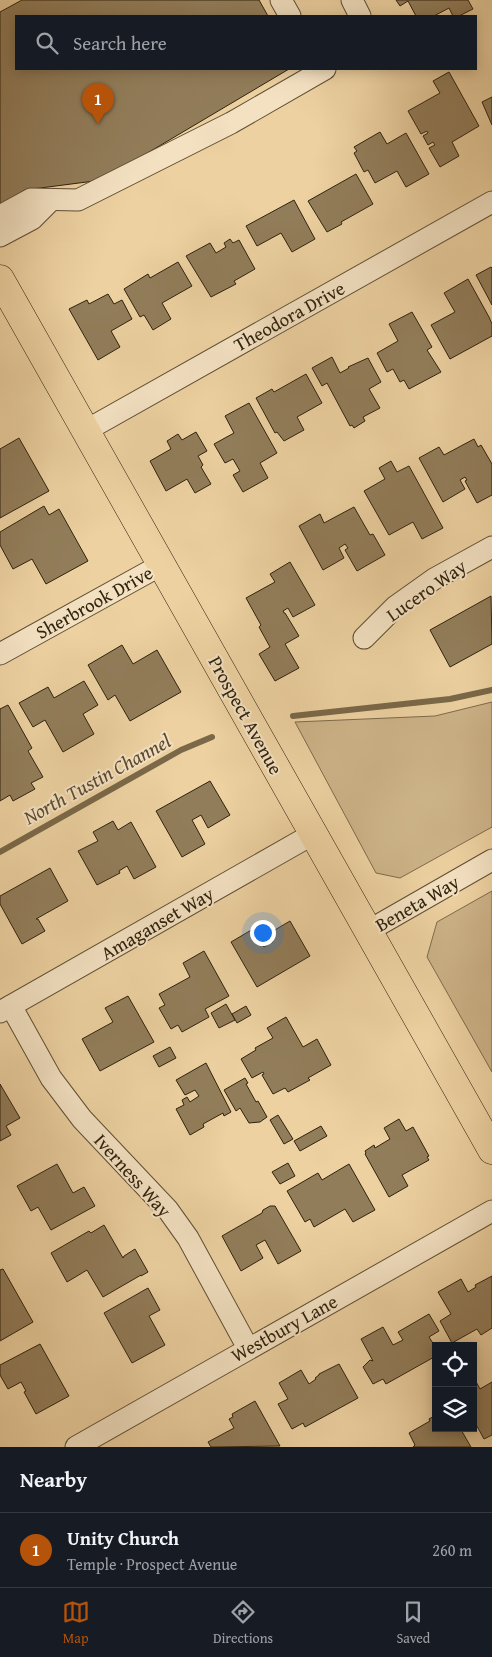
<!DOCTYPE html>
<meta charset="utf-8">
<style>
:root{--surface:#171b24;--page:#242831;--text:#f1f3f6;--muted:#9ea1a6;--line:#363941;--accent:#b45309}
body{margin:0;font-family:"Gentium Book Plus",serif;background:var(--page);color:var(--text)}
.controls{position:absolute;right:15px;bottom:15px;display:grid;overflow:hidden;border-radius:0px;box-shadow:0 2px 12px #0003}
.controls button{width:45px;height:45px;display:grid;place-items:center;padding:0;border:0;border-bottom:1px solid var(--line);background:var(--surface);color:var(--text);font:25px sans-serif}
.you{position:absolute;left:262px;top:932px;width:18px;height:18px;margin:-12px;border:4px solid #fff;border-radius:50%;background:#1a73e8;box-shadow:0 0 0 8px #1a73e833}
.badge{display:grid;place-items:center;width:32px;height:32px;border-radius:50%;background:var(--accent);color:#fff;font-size:16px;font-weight:700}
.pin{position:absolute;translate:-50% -41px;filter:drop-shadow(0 1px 2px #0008)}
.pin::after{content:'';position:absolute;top:26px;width:18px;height:15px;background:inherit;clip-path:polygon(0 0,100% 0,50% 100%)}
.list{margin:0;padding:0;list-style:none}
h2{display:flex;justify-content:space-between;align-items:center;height:65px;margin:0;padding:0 20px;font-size:21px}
h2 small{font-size:16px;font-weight:400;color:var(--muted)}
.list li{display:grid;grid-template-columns:32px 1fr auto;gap:15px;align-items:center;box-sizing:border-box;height:75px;padding:0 20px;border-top:1px solid var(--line)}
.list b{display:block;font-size:19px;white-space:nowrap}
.list p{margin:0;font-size:16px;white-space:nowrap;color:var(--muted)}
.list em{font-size:16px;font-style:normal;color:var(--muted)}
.icon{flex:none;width:28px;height:28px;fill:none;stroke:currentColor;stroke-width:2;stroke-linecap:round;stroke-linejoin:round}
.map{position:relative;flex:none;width:492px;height:1447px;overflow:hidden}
.search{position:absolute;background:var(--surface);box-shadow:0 2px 12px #0003;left:15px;right:15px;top:15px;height:55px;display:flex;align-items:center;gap:12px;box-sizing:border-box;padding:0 18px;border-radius:0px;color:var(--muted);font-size:19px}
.sheet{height:140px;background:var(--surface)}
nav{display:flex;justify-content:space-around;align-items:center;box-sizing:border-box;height:70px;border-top:1px solid var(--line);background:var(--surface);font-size:14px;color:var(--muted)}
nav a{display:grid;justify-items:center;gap:2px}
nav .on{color:var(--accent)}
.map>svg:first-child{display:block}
.green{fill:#cdb388;stroke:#7e6a4b}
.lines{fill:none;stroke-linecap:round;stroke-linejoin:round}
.stream{stroke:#7a6848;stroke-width:6}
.building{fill:#927d5a;stroke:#2f220e}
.minor-casing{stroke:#5e4e33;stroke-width:23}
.major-casing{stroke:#2f220e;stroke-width:29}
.minor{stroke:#f3e1c2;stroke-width:21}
.major{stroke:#edd1a1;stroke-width:28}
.labels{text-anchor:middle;stroke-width:4;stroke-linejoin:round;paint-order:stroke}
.street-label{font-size:19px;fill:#2f220e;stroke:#f3e1c2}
.water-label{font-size:20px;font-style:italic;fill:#5b4b30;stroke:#f3e1c2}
</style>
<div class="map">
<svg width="492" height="1447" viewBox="0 0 492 1447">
<rect width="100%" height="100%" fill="#edd1a1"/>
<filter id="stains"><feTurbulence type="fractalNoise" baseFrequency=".004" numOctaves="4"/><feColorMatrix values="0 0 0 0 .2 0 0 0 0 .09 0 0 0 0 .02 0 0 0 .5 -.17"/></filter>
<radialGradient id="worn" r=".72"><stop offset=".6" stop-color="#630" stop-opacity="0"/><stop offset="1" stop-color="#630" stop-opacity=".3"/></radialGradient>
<g class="green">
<path d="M492,702V827L400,878L376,873L295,722L435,716Z"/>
<path d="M492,891V1072L427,957L437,922Z"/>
</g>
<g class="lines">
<g class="stream">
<path d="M293,716L450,699L492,690"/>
<path d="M0,852L181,750L212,737"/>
</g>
</g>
<g class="building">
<path d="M22,0H259L268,16H16V69H289L102,180L25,190L0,205V12Z"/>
<path d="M396,0H468L473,9L459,16H453L449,8L434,16H416L408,1L400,6Z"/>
<path d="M449,72L479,126L452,142L459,156L440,167L429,148L435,145L433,142L428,145L423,136L428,133L427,131L421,134L408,111L440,93L433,81Z"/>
<path d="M492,97V125L482,102Z"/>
<path d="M380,132L387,144L406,133L429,174L406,187L397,171L375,183L368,170L364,172L354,153L357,151L354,147Z"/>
<path d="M356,174L373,204L341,222L342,224L327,232L308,201Z"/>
<path d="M294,200L315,239L292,252L281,233L257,246L246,226Z"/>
<path d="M230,239L233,243L239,240L255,269L234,281L236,284L211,297L186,256L210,243L216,253L226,247L224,243Z"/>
<path d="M178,262L192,286L162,303L171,319L153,330L144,315L140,317L124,289L148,274L150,278Z"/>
<path d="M491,267L492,268V305L476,275Z"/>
<path d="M468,279L489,317L492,324V336L450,359L431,325L455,312L444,293Z"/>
<path d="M108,294L114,304L122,300L132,319L111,331L120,347L98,360L69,309L87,300L89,304Z"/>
<path d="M412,312L432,347L427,350L441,372L409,389L404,380L400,382L393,369L387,372L377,353L398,341L389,324Z"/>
<path d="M332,357L340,373L349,368L348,367L368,358L381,382L369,389L380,408L363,417L365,421L354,428L352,425L350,426L327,383L322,386L312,368Z"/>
<path d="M306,374L322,403L297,417L304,430L284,441L277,432L275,433L256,398L272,389L274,392Z"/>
<path d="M249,403L277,453L260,463L268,478L243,492L233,475L240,471L233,459L225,463L214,444L234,433L225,416Z"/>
<path d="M196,432L207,451L198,456L203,465L201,467L211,484L195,493L187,479L166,491L150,461L171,449L167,441L178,434L182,440Z"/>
<path d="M19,438L49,491L0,518V449Z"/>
<path d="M474,439L478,447L481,445L492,464V495L477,503L465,481L467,480L465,477L460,480L465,489L443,502L419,458L439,447L444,455Z"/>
<path d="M391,461L397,472L409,466L443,528L422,539L413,522L389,535L364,491L385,479L379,468Z"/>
<path d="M44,506L49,515L59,509L88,561L46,584L32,559L13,569L0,545V532Z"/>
<path d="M354,507L370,535L373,534L385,555L357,571L345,550L348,548L345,544L339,548L344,558L323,570L299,526L320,514L324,523Z"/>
<path d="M290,562L315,605L293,617L288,608L283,611L284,613H285L299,636L285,644L299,668L275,681L259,654L270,647L259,627L261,625L246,598L275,582L270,574Z"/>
<path d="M491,596L492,644L450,667L430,630Z"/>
<path d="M122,645L133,664L157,650L181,692L130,721L115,695L108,700L88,665Z"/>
<path d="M84,681L98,705L83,714L94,734L63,752L45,720L33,727L19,703L48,687L54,698Z"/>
<path d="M8,705L32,748L28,751L43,777L31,783L35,789L13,801L10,795L0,801V709Z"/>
<path d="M210,781L230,815L208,828L201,815L192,820L205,844L182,857L156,811Z"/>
<path d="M113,821L118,830L131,822L156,867L134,879L127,866L119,871L120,873L97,885L78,851L98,841L93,832Z"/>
<path d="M50,868L68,901L36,919H38L45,931L22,944L0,904V896Z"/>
<path d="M290,921L310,956L257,987L231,942L253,929L264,947L273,942L268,934Z"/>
<path d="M204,951L229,996L205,1009L209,1017L182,1032L178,1025L171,1029L159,1008L165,1005L159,994L190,977L183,963Z"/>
<path d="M128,996L154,1042L100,1071L82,1039L113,1022L105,1008Z"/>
<path d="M226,1004L235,1020L219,1028L211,1013Z"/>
<path d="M246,1006L251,1015L237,1023L232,1014Z"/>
<path d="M286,1017L303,1047L317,1039L331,1065L308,1078L310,1080L288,1092L285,1088L273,1094L262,1075L264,1074L263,1072L252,1078L241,1059L256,1050L255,1048L273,1038L267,1028Z"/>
<path d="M170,1047L176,1058L159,1067L153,1056Z"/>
<path d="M206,1063L231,1112L224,1116L223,1113L203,1124L204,1127L190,1135L176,1109L184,1105L182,1100L187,1097L190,1102L199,1096L195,1090L185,1095L176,1080Z"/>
<path d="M245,1078L248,1083L246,1084L256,1102L258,1101L267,1117L260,1122L249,1123L240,1108L236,1111L224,1090Z"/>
<path d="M0,1084L20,1118L6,1126L11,1135L0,1141Z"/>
<path d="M278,1115L293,1139L284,1144L270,1120Z"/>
<path d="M399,1119L406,1131L413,1127L429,1156L427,1157L429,1160L402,1175L408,1186L389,1197L365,1154L366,1153L365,1151L374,1145L375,1148L390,1139L384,1128Z"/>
<path d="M321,1126L327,1136L300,1151L294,1141Z"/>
<path d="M288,1163L295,1176L280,1184L272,1172Z"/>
<path d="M57,1164L73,1193L84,1187L95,1206L51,1230L38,1207L31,1211L17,1186Z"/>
<path d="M349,1164L375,1210L353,1222L345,1209L314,1227L310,1219L305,1222L287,1191L318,1173L322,1180Z"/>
<path d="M270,1206H275L301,1251L278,1264L265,1240L256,1245L263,1258L241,1271L222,1236L262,1213L263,1210Z"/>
<path d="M104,1225L123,1258L124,1256L135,1249L148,1272L141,1276V1275L103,1297L87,1270L67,1282L51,1253L89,1231L91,1233Z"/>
<path d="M3,1269L33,1322L0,1341V1270Z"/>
<path d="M492,1276V1328L481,1335L477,1329L452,1343L440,1321L451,1314L438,1292L461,1279L468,1292L476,1287L475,1285Z"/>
<path d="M148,1288L160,1310L149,1316L165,1345L132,1363L104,1313Z"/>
<path d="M429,1314L439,1331L429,1337L436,1348V1356L386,1384L383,1379L373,1384L363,1367L370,1360L373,1361L361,1339L383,1327L393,1345L403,1340L398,1332Z"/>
<path d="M40,1344L69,1396L36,1414L24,1392L26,1391L21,1382L8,1389L0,1375V1365Z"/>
<path d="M339,1364L358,1398L305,1427L303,1423L292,1429L278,1404L288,1399L279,1383L301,1370L309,1384L316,1379L315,1378L319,1375V1374Z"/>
<path d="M474,1378L480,1389L492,1382V1435L484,1439L473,1419Z"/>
<path d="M255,1401L280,1446L211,1447L208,1442L234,1428L229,1419L233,1417L232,1414Z"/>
<path d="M436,1415V1428H460L471,1447H413L415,1445L409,1433L430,1421L429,1419Z"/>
</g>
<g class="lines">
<defs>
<g id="minor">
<path d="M281,0L290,16"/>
<path d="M352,0L360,16"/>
<path d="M0,216L31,199L78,200L231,123L325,69"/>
<path d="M0,236L32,219L50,201"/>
<path d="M85,431L492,202"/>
<path d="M364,638L396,606L434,579L492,547"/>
<path d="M0,654L161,565"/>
<path d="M368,931L492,860"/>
<path d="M11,1006L51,1078L82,1119L168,1210L188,1238L248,1348"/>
<path d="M0,1012L313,834"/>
<path d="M76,1447L492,1211"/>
</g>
<path id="major" d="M0,279L492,1150"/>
</defs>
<use href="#minor" class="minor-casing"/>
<use href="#major" class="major-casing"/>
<use href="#minor" class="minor"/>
<use href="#major" class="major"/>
</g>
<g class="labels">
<g class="street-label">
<text transform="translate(289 316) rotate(-29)" y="7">Theodora Drive</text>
<text transform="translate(426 590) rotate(-35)" y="7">Lucero Way</text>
<text transform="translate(94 602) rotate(-29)" y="7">Sherbrook Drive</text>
<text transform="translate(246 715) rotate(61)" y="7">Prospect Avenue</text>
<text transform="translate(417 903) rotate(-30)" y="7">Beneta Way</text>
<text transform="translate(157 923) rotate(-30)" y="7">Amaganset Way</text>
<text transform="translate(133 1175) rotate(48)" y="7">Iverness Way</text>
<text transform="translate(284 1328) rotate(-29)" y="7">Westbury Lane</text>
</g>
<g class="water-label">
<text transform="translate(97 779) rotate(-29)" y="7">North Tustin Channel</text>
</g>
</g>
<rect width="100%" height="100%" filter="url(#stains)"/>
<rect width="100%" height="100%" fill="url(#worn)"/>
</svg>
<div class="controls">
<button><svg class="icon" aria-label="locate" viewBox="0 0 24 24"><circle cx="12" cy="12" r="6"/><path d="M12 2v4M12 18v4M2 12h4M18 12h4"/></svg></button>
<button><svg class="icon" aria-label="layers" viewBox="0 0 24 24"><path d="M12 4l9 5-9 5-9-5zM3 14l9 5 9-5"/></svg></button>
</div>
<div class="you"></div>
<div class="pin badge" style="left:98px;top:124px">1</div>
<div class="search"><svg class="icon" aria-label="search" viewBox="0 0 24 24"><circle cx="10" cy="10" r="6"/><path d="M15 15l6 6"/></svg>Search here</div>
</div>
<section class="sheet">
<h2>Nearby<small></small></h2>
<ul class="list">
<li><span class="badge">1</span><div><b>Unity Church</b><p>Temple · Prospect Avenue</p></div><em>260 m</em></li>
</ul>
</section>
<nav>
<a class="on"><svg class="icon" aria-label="map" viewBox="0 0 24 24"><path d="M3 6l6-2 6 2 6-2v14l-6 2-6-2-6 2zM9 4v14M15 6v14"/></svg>Map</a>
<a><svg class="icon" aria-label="directions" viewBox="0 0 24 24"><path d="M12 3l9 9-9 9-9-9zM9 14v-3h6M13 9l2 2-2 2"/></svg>Directions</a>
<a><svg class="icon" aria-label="saved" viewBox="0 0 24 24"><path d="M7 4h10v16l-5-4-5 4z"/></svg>Saved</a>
</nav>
